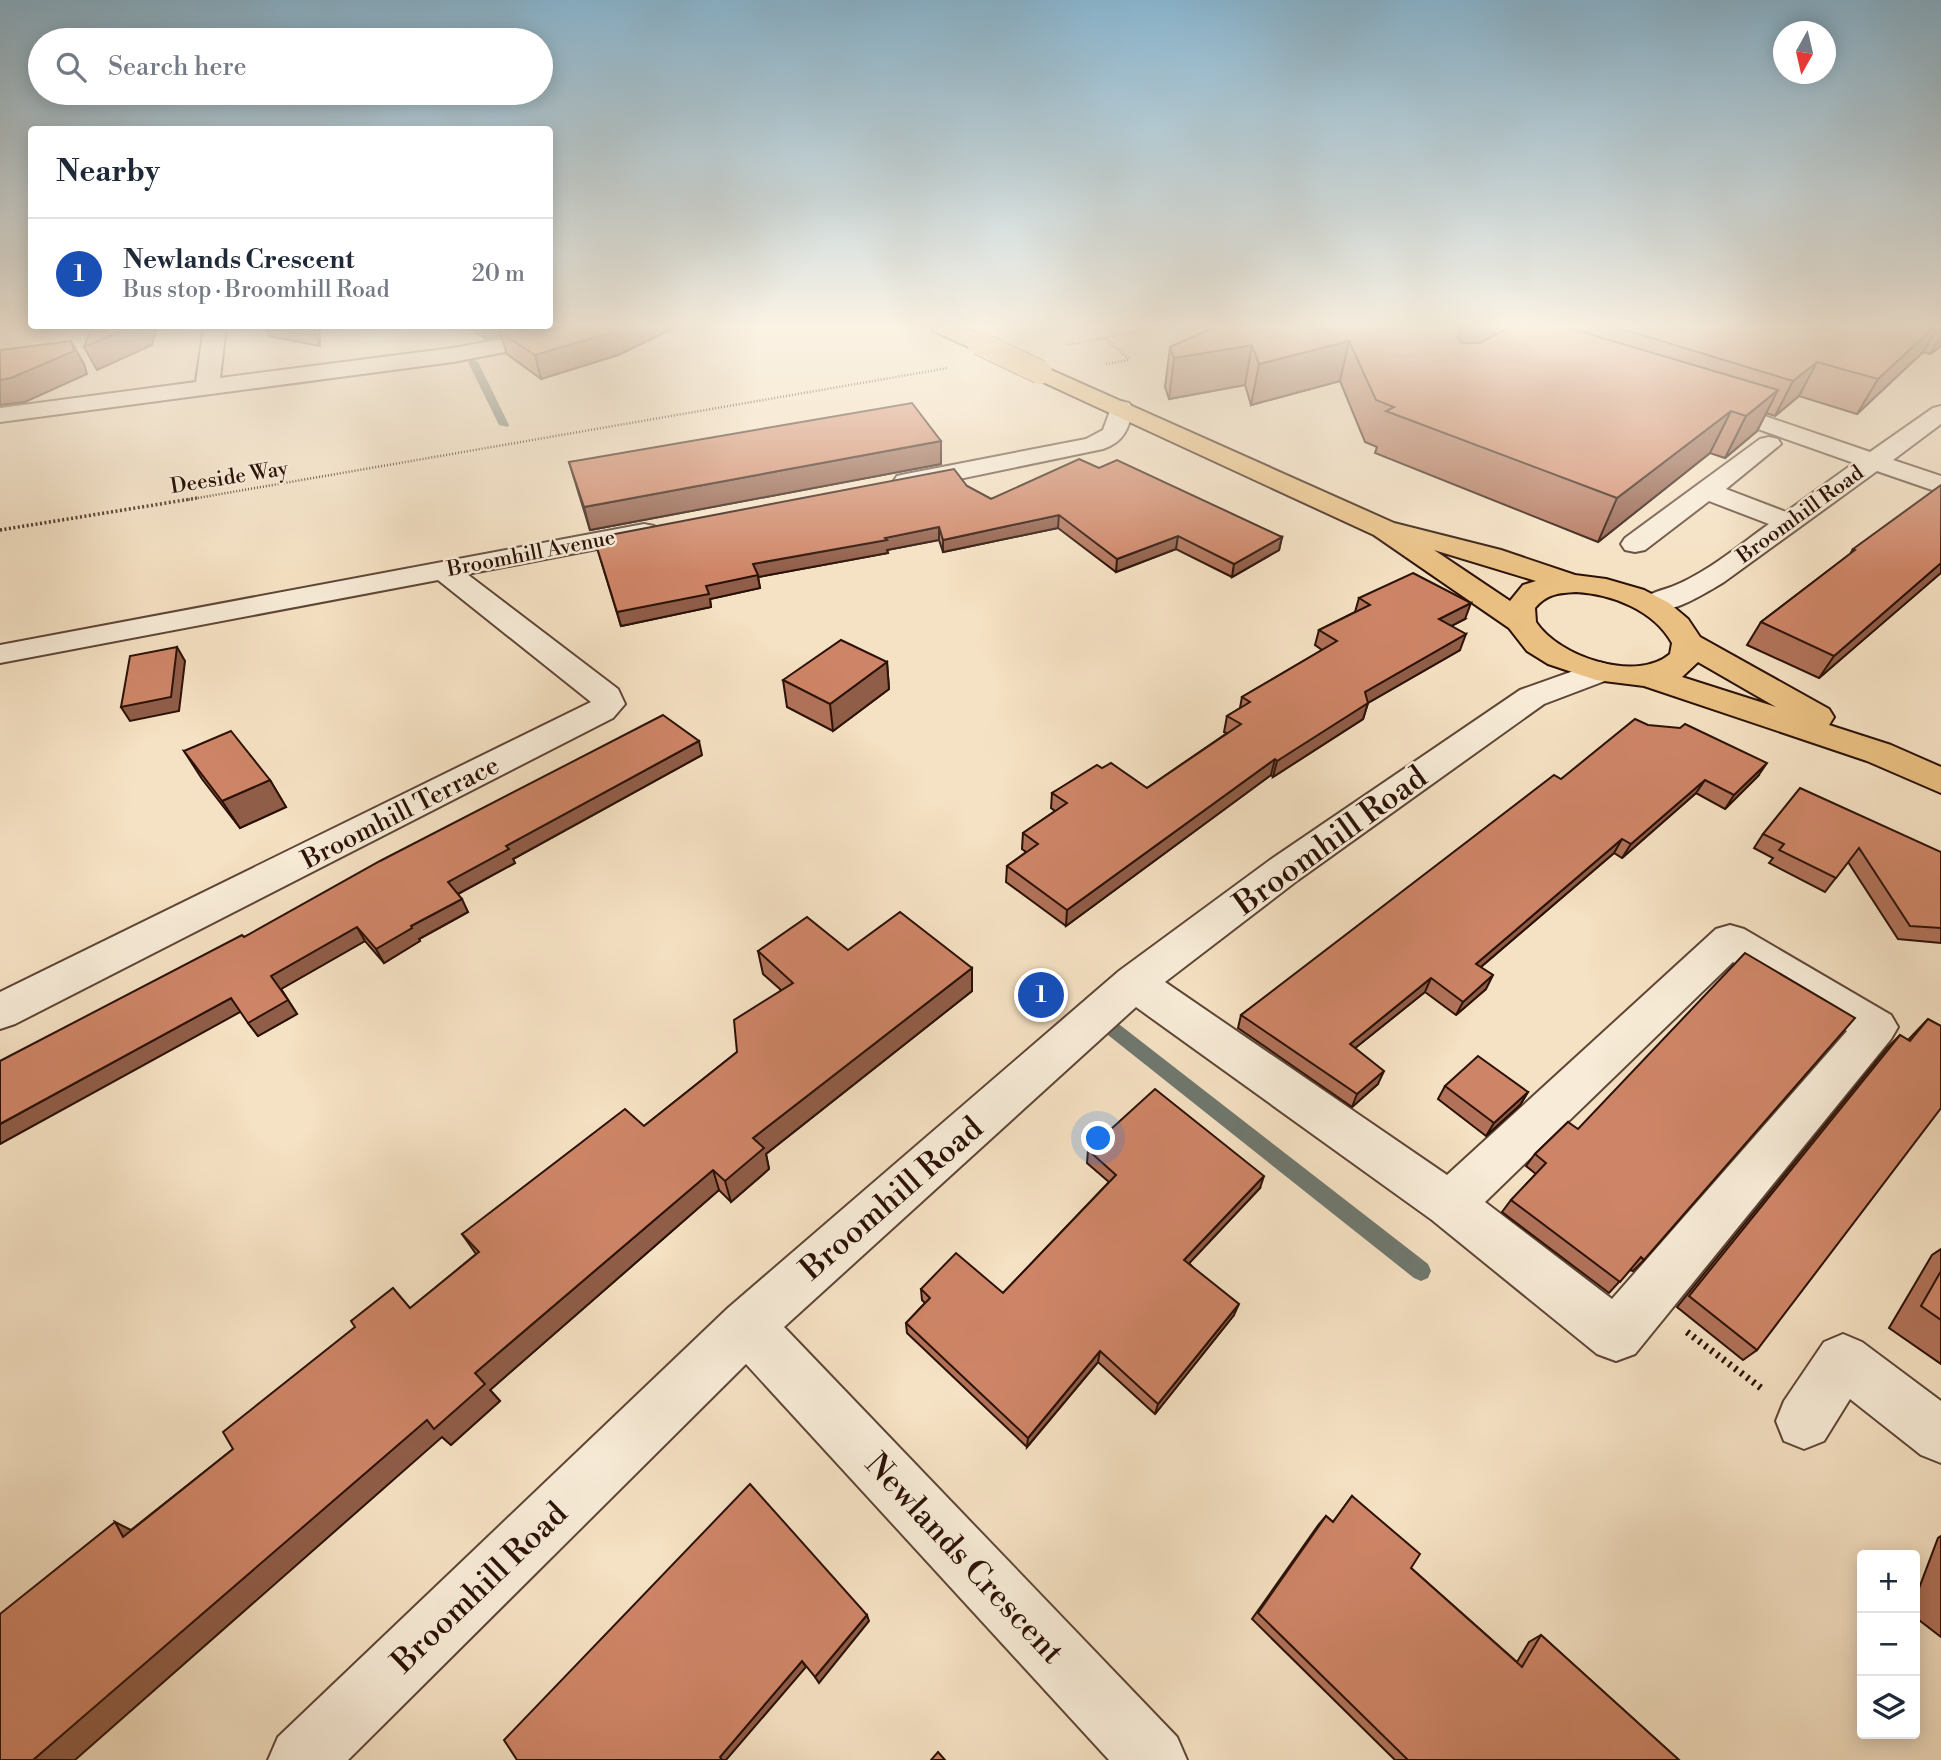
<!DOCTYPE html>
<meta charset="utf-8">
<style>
:root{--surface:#fff;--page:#f2f2f3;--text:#1f2937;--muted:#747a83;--line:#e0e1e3;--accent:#b45309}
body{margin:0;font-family:"Libre Bodoni",serif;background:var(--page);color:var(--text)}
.controls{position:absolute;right:21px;bottom:21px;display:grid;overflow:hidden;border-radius:7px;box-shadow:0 4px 18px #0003}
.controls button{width:63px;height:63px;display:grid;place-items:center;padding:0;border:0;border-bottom:2px solid var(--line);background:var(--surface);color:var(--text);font:35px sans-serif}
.compass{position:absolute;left:1773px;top:21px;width:63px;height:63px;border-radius:50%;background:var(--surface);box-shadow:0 4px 18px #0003;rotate:188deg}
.you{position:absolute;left:1099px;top:1139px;width:24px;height:24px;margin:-18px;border:5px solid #fff;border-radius:50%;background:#1a73e8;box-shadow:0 0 0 10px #1a73e833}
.badge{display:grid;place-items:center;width:46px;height:46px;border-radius:50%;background:var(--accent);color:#fff;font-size:23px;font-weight:700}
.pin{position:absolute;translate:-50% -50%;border:4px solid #fff;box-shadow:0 2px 7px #0006}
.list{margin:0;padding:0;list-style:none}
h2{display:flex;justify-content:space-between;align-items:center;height:91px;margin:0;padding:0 28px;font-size:30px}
h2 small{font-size:23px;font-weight:400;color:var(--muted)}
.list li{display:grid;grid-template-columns:46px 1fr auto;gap:21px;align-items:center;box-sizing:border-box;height:112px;padding:0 28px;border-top:2px solid var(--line)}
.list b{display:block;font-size:26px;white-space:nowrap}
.list p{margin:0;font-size:23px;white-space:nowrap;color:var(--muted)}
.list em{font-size:23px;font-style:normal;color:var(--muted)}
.icon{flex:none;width:38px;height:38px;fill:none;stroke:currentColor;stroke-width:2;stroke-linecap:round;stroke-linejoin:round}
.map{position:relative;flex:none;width:1941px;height:1760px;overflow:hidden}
.search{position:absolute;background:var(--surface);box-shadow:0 4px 18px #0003;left:28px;top:28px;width:525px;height:77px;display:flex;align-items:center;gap:18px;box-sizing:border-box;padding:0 24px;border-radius:38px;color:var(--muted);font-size:26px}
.panel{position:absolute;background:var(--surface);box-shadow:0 4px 18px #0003;left:28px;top:126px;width:525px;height:203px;border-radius:7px}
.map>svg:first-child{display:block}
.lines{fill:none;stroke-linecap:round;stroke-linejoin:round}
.stream{fill:#6f786f;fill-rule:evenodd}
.minor-casing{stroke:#5e4536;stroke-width:4}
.major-casing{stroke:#2b1107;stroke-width:4}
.path-far2{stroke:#2b1107;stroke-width:2.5;stroke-dasharray:1 2;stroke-linecap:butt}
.path-far1{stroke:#2b1107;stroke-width:3.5;stroke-dasharray:2 2.5;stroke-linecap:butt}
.path{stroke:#2b1107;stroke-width:7;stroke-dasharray:2.5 5;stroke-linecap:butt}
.minor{fill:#f8ecd8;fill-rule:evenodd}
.major{fill:#eac082;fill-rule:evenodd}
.major-bridge-casing{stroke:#2b1107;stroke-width:25;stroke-linecap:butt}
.major-bridge{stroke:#eac082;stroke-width:24}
.wall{fill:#b17259;stroke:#2b1107;stroke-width:2}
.shaded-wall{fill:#905d48;stroke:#2b1107;stroke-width:2}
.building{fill:#ce8567;stroke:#2b1107;stroke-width:2}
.labels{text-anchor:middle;stroke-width:5;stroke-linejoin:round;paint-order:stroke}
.far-street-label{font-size:21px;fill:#2b1107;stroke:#f8ecd8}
.street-label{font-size:26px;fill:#2b1107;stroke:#f8ecd8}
.near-street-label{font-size:32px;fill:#2b1107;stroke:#f8ecd8}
</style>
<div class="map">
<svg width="1941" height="1760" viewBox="0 0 1941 1760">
<rect width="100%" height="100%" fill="#f5e1c3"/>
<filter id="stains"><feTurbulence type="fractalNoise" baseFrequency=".00286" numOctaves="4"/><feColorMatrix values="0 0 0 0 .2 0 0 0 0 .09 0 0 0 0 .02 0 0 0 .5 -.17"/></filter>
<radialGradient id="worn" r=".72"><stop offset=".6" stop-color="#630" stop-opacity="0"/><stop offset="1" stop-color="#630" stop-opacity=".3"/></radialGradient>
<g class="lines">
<g class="stream">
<path d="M473,359L478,362L509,425L508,427L499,425L468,362Z"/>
<path d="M1114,1023L1120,1025L1428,1264L1431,1271L1428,1278L1421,1281L1414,1278L1108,1035L1105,1030L1108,1025Z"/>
</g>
<defs>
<g id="minor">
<path d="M204,326H226L220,378L453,348L508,338L546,326H576L573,331L521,349L453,362L0,422V408L196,382Z"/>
<path d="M1712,398L1870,452L1933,408L1941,406V424L1893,460L1941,476V493L1877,471L1724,582C1702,595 1669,617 1642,610L1638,604C1645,594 1660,591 1671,587C1707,573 1738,546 1769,524L1709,501L1645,550L1635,552L1625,550L1621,544L1625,538L1760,439L1769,437L1778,439L1781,444L1726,489L1786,512L1854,463L1704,410L1700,405L1704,400Z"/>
<path d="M1121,401L1129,403L1133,408C1129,428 1124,442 1103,449L906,490L897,488L893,482L897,476L906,474L1086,439L1103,430L1113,403Z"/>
<path d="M644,524L654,526L658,532L654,538L467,574L618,689L625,704L613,718L15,1024L0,1029V992L591,702L438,580L0,663V645Z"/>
<path d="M1599,662L1610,665L1615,672L1610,679L1544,704L1298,880L1165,982L1447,1175L1716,929L1730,925L1744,929L1891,1015L1898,1027L1891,1039L1635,1354L1616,1361L1597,1354L1432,1220L1136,1007L784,1327L1177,1737L1187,1760H1109L746,1364L348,1760H268L278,1737L728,1308L1119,971L1270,860L1520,690ZM1733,962L1847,1031L1612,1299L1485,1202Z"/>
<path d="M1843,1334L1862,1342L1941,1401V1463L1921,1455L1850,1399L1824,1441L1804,1449L1784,1441L1776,1421L1784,1401L1824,1342Z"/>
</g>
<g id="major">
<path d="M931,326C950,326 977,326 990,343L987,348H971L933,331Z"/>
<path d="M1040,365L1394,523L1501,550L1575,575L1606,579L1644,590L1669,603L1688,619L1700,637L1829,709L1834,717L1829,725L1891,745L1941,767V793L1867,761L1644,686L1596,680L1548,664L1527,651L1509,628L1374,535L1032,377L1029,372L1032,367ZM1434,550L1536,581L1523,585L1510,601ZM1576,592C1612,594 1654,610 1672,643L1670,654C1636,683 1559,657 1536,622L1535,608C1547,594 1558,593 1576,592ZM1698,662L1776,707L1682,677Z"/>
</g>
</defs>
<use href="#minor" class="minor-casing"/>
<use href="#major" class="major-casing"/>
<g class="path-far2">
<path d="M1105,338L1129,359"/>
<path d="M1067,345L1166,326"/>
<path d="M1106,364L1129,360"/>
<path d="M186,500L948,368"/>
</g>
<path class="path-far1" d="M0,530L197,498"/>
<path class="path" d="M1687,1332L1761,1388"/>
<use href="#minor" class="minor"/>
<use href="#major" class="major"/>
<defs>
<path id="major-bridge" d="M979,343L1040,372"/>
</defs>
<use href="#major-bridge" class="major-bridge-casing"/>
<use href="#major-bridge" class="major-bridge"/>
</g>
<g class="wall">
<path d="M265,326H319L320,346L269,336Z"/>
<path d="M467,326H678L618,355L541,379L507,354L501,335L486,339Z"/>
<path d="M1217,326H1497L1494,336L1588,333L1591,326H1941V346L1930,354L1923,352L1857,414L1799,396L1775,416L1766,413L1757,431L1725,458L1710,453L1598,542L1375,453L1377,447L1365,442L1340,381L1251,405L1245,385L1169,399L1165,387L1170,347Z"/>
<path d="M941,441V464L590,530L569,462Z"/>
<path d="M1099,468L1282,537L1279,550L1232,577L1176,549L1116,572L1058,528L943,552L939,540L887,550L888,553L758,577L760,588L710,599L711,607L621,626L594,538L967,486L991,499Z"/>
<path d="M1853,549L1928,583L1819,678L1747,645L1761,622L1850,554Z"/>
<path d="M1359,598L1465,619L1451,626L1460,650L1368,703L1363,719L1273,777L1271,775L1066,926L1006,882L1007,866L1026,852L1022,849L1023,833L1055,811L1051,808L1052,793L1102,768L1147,788L1227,733L1224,732L1227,716L1240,708L1242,697L1322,650L1315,645L1319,630L1355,612Z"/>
<path d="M887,662L889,689L833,731L787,707L783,680Z"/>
<path d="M184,751L270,780L286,807L240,828L202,779Z"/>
<path d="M702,755L513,859L515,863L458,894L468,912L419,939L420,941L384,963L365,941L281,989L297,1014L258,1036L248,1023L244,937Z"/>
<path d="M1758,776L1725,809L1696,793L1622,858L1614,853L1481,967L1486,989L1456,1015L1425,992L1355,1048L1378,1084L1352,1107L1238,1028L1241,1015L1561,779Z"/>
<path d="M1763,834L1941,852V943L1898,939L1848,862L1825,892L1769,863L1773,858L1754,848Z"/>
<path d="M848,950L972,968V991L766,1154L769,1169L731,1202L719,1190L490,1390L500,1401L451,1445L442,1437L131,1530L411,1308L476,1254L462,1234L644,1126L737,1052L781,990L763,974L758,951Z"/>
<path d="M1928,1019L1757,1350L1743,1360L1677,1307L1887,1048L1900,1035L1908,1040Z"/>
<path d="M1445,1086L1528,1092L1520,1105L1486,1136L1438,1099Z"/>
<path d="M1568,1122L1644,1260L1633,1271L1630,1270L1609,1293L1502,1212L1511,1200L1536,1174L1526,1166L1535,1154Z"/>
<path d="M1088,1150L1260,1188L1189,1263L1234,1315L1155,1414L1098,1362L1027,1447L907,1333L906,1323L925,1303L922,1300L921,1289L1003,1293L1109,1182L1087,1163Z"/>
<path d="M1941,1249V1364L1889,1328L1932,1255Z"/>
<path d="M1352,1496L1411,1568L1517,1662L1529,1642L1541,1635L1679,1760H1395L1252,1619L1319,1524L1326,1516L1333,1522Z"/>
<path d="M1941,1536V1637L1915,1617V1599L1938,1538Z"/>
</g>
<g class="shaded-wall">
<path d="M133,326H157L152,345L97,370L84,347Z"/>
<path d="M311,326H319L320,346Z"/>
<path d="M482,326H537L500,332L501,335L486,339Z"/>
<path d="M626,326H678L618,355L541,379L535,355Z"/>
<path d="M1458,326H1497L1490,347L1449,369Z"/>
<path d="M1935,326H1939L1923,352L1857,414L1878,379Z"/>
<path d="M1941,335V346L1930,354Z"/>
<path d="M71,341L84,364L87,374L25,402L0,405V380Z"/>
<path d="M1349,341L1340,381L1251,405L1259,364Z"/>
<path d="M1252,345L1245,385L1169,399L1174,358Z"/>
<path d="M1817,362L1799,396L1775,416L1793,381Z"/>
<path d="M1778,390L1757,431L1725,458L1746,416Z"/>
<path d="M1731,411L1710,453L1598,542L1617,498Z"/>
<path d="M941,441V464L590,530L584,507Z"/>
<path d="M1059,515L1058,528L943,552V540Z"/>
<path d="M939,527V540L887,550L888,553L758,577L760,588L710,599L711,607L621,626L617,612L706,586L753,564Z"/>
<path d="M1178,536L1176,549L1116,572L1117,559Z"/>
<path d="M1282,537L1279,550L1232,577L1234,564Z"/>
<path d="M1941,563V573L1819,678L1834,656Z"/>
<path d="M1471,603L1465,619L1434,635L1439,619Z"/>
<path d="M1466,634L1460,650L1368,703L1363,719L1273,777L1277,761L1365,692Z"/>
<path d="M177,647L185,661L179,711L130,721L121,707Z"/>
<path d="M887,662L889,689L833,731L830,704Z"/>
<path d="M699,741L702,755L513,859L515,863L454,896L448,882L506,846Z"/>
<path d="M1275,759L1271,775L1066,926L1067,910Z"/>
<path d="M1767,763L1758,776L1725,809L1734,795Z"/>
<path d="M270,780L286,807L240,828L222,801Z"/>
<path d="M1705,780L1696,793L1622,858L1631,844Z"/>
<path d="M1622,839L1614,853L1469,977L1476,964Z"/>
<path d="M462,899L468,912L419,939L420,941L384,963L376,949L411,926Z"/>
<path d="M357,927L365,941L281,989L297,1014L258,1036L248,1023L271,976Z"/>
<path d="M972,968V991L766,1154L769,1169L731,1202L725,1181L753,1138Z"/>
<path d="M1493,975L1486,989L1456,1015L1463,1002Z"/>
<path d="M1431,978L1425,992L1344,1057L1350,1044Z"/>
<path d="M231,998L242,1011L0,1144V1124Z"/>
<path d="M1384,1071L1378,1084L1352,1107L1357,1094Z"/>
<path d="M1528,1092L1520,1105L1486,1136L1494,1123Z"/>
<path d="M713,1170L719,1190L490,1390L500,1401L451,1445L442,1437L75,1760H33L475,1373Z"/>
<path d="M1264,1176L1260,1188L1181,1272L1184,1260Z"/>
<path d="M1239,1304L1234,1315L1155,1414L1158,1404Z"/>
<path d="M1100,1351L1098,1362L1027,1447L1028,1438Z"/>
<path d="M115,1522L143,1536L123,1537Z"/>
<path d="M867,1615L869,1621L819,1683L815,1677Z"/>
<path d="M802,1661L806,1667L726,1760H722L720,1757Z"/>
</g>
<g class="building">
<path d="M92,326H133L84,347Z"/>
<path d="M520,326H626L613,332L535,355L500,332Z"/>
<path d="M1217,326H1467L1461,329L1457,337L1462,343H1480L1512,326H1562L1778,390L1746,416L1731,411L1617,498L1386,411L1394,407L1376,400L1349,341L1259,364L1252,345L1174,358L1170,347Z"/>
<path d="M1612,326H1935L1878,379L1817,362L1793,381Z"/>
<path d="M71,341L74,351L11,378L0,380V350Z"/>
<path d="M912,403L941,441L584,507L569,462Z"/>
<path d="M1079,459L1099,468L1117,460L1282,537L1234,564L1178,536L1117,559L1059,515L943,540L939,527L885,538L887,540L753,564L758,575L706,586L709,594L617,612L594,538L954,469L967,486L991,499Z"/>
<path d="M1941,485V563L1834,656L1761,622L1855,550L1853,549Z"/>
<path d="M1413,573L1471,603L1439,619L1466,634L1365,692L1368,703L1277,761L1275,759L1067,910L1007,866L1038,844L1023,833L1067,803L1052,793L1097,765L1102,768L1111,763L1147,788L1241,724L1227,716L1250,702L1242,697L1337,641L1319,630L1370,605L1359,598Z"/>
<path d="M841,640L887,662L830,704L783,680Z"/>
<path d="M177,647L171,697L121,707L130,656Z"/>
<path d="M663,715L699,741L506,846L509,849L448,882L462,899L411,926L412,928L376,949L357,927L271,976L288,1000L248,1023L231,998L0,1124V1061L242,935L244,937L380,861Z"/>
<path d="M1635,719L1648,725L1680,728L1685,724L1767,763L1734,795L1705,780L1631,844L1622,839L1476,964L1493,975L1463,1002L1431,978L1350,1044L1384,1071L1357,1094L1241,1015L1554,775L1561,779Z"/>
<path d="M231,731L270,780L222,801L184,751Z"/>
<path d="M1800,788L1941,852V928L1910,926L1859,848L1836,878L1779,850L1784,844L1763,834Z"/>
<path d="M900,912L972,968L753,1138L764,1148L725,1181L713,1170L475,1373L485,1384L434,1429L427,1420L33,1760H0V1614L115,1522L123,1537L233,1449L223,1432L355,1327L351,1321L393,1288L410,1308L479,1252L462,1234L625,1109L644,1126L737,1052L734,1020L793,983L758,951L807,917L848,950Z"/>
<path d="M1745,953L1855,1018L1644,1260L1641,1257L1620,1282L1511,1200L1546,1163L1535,1154L1568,1122L1578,1129Z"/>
<path d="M1928,1019L1941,1026V1108L1757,1350L1689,1296L1900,1035L1910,1041Z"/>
<path d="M1478,1056L1528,1092L1494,1123L1445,1086Z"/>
<path d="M1155,1089L1264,1176L1184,1260L1239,1304L1158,1404L1100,1351L1028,1438L906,1323L930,1298L921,1289L956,1253L1003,1293L1116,1175L1088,1150Z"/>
<path d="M1941,1271V1320L1921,1306Z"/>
<path d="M750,1484L867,1615L815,1677L802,1661L720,1757L722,1760H517L504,1740Z"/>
<path d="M1352,1496L1420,1554L1411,1568L1522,1667L1541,1635L1679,1760H1408L1258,1613L1326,1516L1333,1522Z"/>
<path d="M938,1752L945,1760H931Z"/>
</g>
<linearGradient id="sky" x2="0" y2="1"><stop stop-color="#89b8d4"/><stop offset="0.57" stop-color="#faf2e4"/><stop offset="1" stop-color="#faf2e4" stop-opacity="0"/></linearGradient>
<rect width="1941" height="572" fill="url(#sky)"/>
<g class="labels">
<g class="far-street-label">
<text transform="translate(229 477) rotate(-9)" y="7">Deeside Way</text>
<text transform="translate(1800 514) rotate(-36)" y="7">Broomhill Road</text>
<text transform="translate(531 553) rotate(-11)" y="7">Broomhill Avenue</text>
</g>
<g class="street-label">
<text transform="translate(400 812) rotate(-27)" y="9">Broomhill Terrace</text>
</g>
<g class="near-street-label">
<text transform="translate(1330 840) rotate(-36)" y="11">Broomhill Road</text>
<text transform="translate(891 1198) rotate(-41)" y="11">Broomhill Road</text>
<text transform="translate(965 1558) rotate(47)" y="11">Newlands Crescent</text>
<text transform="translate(479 1587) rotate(-44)" y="11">Broomhill Road</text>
</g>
</g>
<rect width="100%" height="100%" filter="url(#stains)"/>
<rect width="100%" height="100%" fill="url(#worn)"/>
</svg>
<div class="controls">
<button>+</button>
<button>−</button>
<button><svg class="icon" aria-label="layers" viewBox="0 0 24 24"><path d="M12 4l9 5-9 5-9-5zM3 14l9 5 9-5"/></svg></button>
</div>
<svg class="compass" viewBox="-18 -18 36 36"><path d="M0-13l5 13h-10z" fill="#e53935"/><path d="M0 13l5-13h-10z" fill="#747a83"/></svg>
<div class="you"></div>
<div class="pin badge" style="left:1041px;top:995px;background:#1a4fb4">1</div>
<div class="search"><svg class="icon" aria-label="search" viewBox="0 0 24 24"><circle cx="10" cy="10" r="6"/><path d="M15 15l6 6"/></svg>Search here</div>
<section class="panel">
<h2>Nearby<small></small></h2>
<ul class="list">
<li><span class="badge" style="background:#1a4fb4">1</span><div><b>Newlands Crescent</b><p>Bus stop · Broomhill Road</p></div><em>20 m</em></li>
</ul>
</section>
</div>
